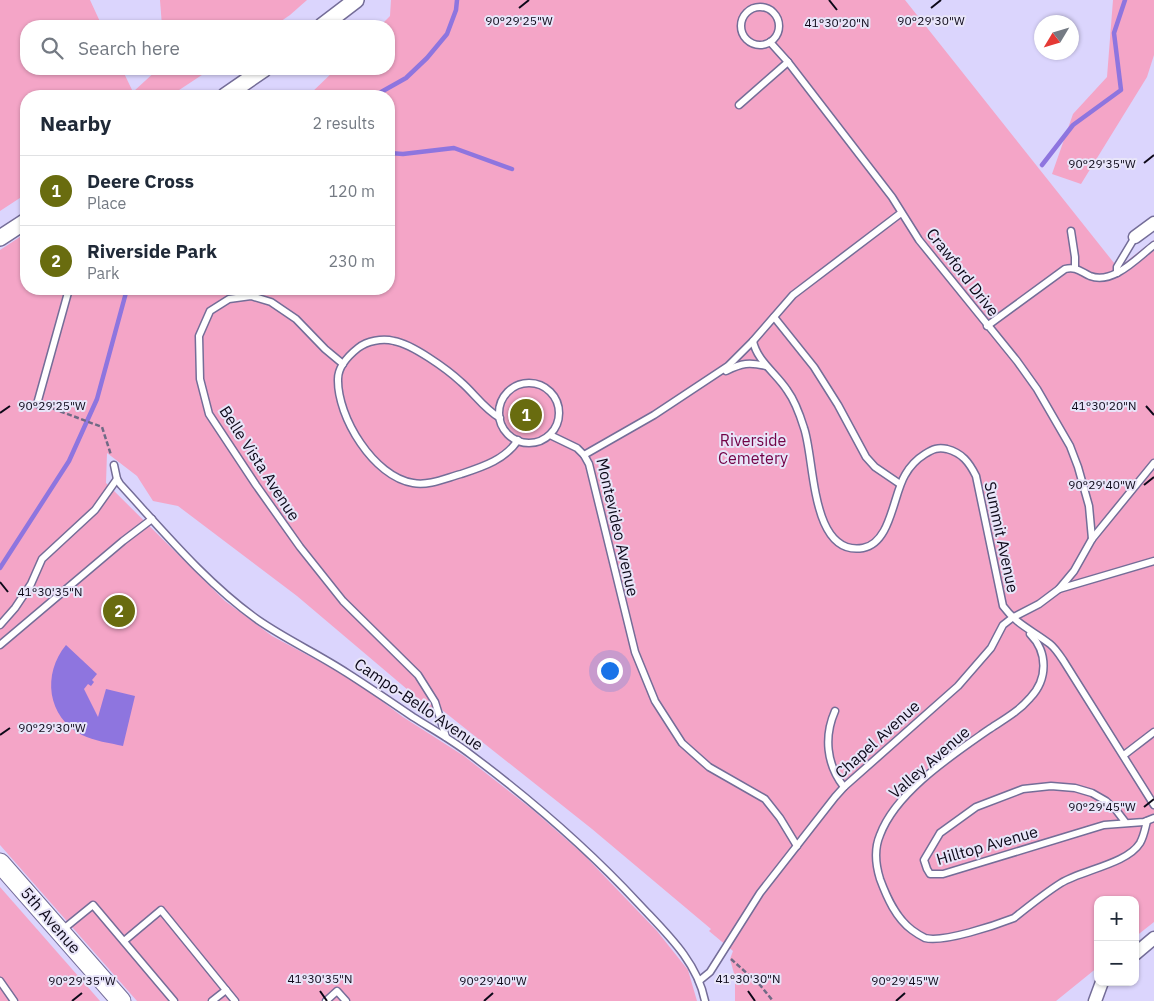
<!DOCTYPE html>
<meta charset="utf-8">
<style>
:root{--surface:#fff;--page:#f2f2f3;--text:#1f2937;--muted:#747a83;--line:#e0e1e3;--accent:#696c0f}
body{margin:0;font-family:"IBM Plex Sans",sans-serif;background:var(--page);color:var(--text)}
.controls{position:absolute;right:15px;bottom:15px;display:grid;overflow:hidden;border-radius:10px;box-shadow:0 1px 4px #0004}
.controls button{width:45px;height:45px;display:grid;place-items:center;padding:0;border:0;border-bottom:1px solid var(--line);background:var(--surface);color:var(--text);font:25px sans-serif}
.compass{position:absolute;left:1034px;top:15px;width:45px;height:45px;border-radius:50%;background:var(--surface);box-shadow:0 1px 4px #0004;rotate:232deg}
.you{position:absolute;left:609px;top:670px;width:18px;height:18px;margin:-12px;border:4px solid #fff;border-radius:50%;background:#1a73e8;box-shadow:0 0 0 8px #1a73e833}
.badge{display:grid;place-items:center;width:32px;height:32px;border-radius:50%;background:var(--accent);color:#fff;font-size:16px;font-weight:700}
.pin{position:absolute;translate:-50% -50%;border:2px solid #fff;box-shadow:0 1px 5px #0006}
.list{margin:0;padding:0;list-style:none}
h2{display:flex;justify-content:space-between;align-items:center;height:65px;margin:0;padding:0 20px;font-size:21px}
h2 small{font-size:16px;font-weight:400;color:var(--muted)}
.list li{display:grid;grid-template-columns:32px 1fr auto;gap:15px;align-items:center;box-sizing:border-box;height:70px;padding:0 20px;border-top:1px solid var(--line)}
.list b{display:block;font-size:19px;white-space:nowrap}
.list p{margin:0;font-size:16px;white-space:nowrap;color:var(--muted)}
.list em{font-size:16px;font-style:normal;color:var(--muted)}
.icon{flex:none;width:28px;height:28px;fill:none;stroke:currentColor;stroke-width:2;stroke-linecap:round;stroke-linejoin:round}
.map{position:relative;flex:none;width:1154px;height:1001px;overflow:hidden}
.search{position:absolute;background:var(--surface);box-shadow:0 1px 4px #0004;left:20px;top:20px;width:375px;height:55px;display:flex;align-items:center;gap:12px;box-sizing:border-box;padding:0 18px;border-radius:20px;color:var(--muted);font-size:19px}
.panel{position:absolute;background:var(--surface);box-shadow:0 1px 4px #0004;left:20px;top:90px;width:375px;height:205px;border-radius:20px}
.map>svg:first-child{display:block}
.green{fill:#f4a5c7}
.water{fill:#8e75df}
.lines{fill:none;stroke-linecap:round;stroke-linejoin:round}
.stream{stroke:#8e75df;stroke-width:4.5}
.service-casing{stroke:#746d98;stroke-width:9}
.minor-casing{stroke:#746d98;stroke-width:15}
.tertiary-casing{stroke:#746d98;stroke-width:18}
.primary-casing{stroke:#746d98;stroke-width:21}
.path{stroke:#6f6a85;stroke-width:2.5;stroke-dasharray:5 2.5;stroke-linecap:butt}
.service{stroke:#fff;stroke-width:6}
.minor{stroke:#fff;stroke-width:12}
.tertiary{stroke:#fff;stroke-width:15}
.primary{stroke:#fff;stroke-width:19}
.ticks{fill:none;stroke:#0d0919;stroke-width:2}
.labels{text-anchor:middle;stroke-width:4;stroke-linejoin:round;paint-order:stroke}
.street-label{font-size:16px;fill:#0d0919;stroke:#e8e5f9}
.park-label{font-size:16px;fill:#720346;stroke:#e8e5f9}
.ticks-label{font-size:12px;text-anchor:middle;fill:#0d0919;stroke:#e8e5f9;stroke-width:4;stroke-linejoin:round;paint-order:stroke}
</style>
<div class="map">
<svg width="1154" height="1001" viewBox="0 0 1154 1001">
<rect width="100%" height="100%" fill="#dbd5fd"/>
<g class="green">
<path d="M0,0H90L102,26H26V69H122L133,92L158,69H211L170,96H26V194L0,211Z"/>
<path d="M160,0H307L290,15L274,26H162Z"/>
<path d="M391,0H905L1118,268L1154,240V922L1135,937V900H1098V967L1056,1001H735V977L730,959L733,951L709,931L711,929L592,829L442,710L434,712L297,596L178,506L153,501L137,476L107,453L106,483L225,601L272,636L352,679L403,717L464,756L533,810L584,855L657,931L688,970L697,1001H137L0,845V250L26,233V289H389V96H308L336,69H389V26H380L390,16Z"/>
<path d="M1113,0H1154V55L1147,77L1081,184L1052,174L1073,114L1107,77Z"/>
<path d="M0,887L100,1001H0Z"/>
</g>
<path class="water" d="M66,645L97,674L92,680L94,682L91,686L88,684L84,689L98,717L106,689L135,696L123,746C110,743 94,741 82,735C47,717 42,674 66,645Z"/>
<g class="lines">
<g class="stream">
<path d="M374,96L406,78L427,58L447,34L456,10L457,0"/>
<path d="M389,153L403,154L454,148L512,169"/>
<path d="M1042,165L1073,125L1121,90L1114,33L1125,0"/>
<path d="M0,568L69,461L97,399L127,289"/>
</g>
<defs>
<g id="service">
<circle cx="760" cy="26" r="19"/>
<path d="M770,42L788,62L892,197L919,240L1017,361L1037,389L1070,446L1078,467L1089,506L1092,539"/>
<path d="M739,105L788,62"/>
<path d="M1071,231L1075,257V268"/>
<path d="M1117,273V267L1135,237"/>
<path d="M774,317L814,367L838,405L866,457L875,467L900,484"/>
<path d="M987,326L1065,269C1076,266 1081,272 1090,276C1113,285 1137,258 1154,245"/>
<path d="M753,341C757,361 776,373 787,390C795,401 800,415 804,428C815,459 810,557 863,548C891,543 893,495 905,475C910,466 917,459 925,454C933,449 938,447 947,449C962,453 969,462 976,476L1003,606C1017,625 1032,630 1050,644C1055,648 1059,654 1063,660L1154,805"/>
<path d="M343,364L325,349L296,319L271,302L251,296L229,299L210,311L199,336L200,379L209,414L256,485L300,547L343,601L418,675L435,702L446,737"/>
<path d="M726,371C742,363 749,362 766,366"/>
<circle cx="529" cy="413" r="30"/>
<path d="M37,404L69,289"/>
<path d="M500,418C484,409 474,393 461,382C447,369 412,344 394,341C382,338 367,341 358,348C348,356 338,367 338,379C337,417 374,477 413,483C429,486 446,478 461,474C482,467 505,460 518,440"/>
<path d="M550,435L577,448L584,455"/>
<path d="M114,465L117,479L120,484C164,532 205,582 258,620C287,640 318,654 347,673C369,687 391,702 413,717C432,729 452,740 470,754C530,799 588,849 639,904C666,933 697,961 705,1001"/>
<path d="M1059,589L1154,561"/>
<path d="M0,625L15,608L31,584L42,559L95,510L117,479"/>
<path d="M1030,634C1048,652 1048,679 1030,698C1018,712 1003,720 988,730C951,756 896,792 880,835C874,849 876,866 880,879C887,898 896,918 912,930C916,933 921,936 925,938C943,943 996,925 1014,918C1029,906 1045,893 1061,883C1082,870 1127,864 1140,843C1144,836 1145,829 1147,821"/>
<path d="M0,645L123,541L152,519"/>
<path d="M835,711C824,736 826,764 844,787"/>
<path d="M1124,755L1154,732"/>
<path d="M1126,823L1116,810L1106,801L1092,793L1075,788L1051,786L1023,789L976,807L940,833L924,860L927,869L930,874H943L1104,825L1144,822L1154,818"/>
<path d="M797,846L780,818L765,799L709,767L682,743L655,701L635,652L589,464L584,455L654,415L728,366L753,341L793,295L901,213"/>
<path d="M61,931L93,905L174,1001"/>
<path d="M124,941L161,910L226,990L212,1001"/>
<path d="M0,981L14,1001"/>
<path d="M699,981L710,972L760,893L835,797L844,787L958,686L991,648L1003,625L1012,618L1039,604L1059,589L1074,571L1092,539L1154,463"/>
<path d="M226,990L235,1001"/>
<path d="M326,1001L337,991L346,1001"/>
</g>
<g id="minor">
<path d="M1135,237L1154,223"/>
<path d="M1135,954L1154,938"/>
<path d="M1095,1001L1102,982"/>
</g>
<g id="tertiary">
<path d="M322,26L356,0"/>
<path d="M225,96L264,69"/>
<path d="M0,238L26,221"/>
</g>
<path id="primary" d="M0,863L121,1001"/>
</defs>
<use href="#service" class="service-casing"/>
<use href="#minor" class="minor-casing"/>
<use href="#tertiary" class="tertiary-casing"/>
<use href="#primary" class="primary-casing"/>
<g class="path">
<path d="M46,406L102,427L111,455"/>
<path d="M731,959L760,985L773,1001"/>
</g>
<use href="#service" class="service"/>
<use href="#minor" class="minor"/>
<use href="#tertiary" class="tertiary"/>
<use href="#primary" class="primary"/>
</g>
<path class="ticks" d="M829,0L837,10M519,8L529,0M931,8L941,0M1144,163L1154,155M1146,406L1154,415M0,413L10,406M1144,485L1154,477M0,582L8,592M0,735L10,728M1144,807L1154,799M320,991L327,1001M748,991L755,1001M72,1001L82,993M484,1001L493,993M896,1001L905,993"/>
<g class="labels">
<g class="street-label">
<text transform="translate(963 272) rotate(52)" y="6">Crawford Drive</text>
<text transform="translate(260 463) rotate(57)" y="6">Belle Vista Avenue</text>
<text transform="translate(618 527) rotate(77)" y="6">Montevideo Avenue</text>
<text transform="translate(1002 537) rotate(78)" y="6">Summit Avenue</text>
<text transform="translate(419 704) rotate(34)" y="6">Campo-Bello Avenue</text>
<text transform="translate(877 739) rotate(-42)" y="6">Chapel Avenue</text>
<text transform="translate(929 762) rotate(-41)" y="6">Valley Avenue</text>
<text transform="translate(987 845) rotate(-16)" y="6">Hilltop Avenue</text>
<text transform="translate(51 920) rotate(49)" y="6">5th Avenue</text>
</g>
<g class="park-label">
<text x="753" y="446">Riverside<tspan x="753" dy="18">Cemetery</tspan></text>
</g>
</g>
<g class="ticks-label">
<text x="519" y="25">90°29'25"W</text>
<text x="931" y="25">90°29'30"W</text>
<text x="837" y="27">41°30'20"N</text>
<text x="1102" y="168">90°29'35"W</text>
<text x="1104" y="410">41°30'20"N</text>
<text x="52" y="410">90°29'25"W</text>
<text x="1102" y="489">90°29'40"W</text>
<text x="50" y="596">41°30'35"N</text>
<text x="52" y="732">90°29'30"W</text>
<text x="1102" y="811">90°29'45"W</text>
<text x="320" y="983">41°30'35"N</text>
<text x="748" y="983">41°30'30"N</text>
<text x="82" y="985">90°29'35"W</text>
<text x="493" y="985">90°29'40"W</text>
<text x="905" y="985">90°29'45"W</text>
</g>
</svg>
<div class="controls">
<button>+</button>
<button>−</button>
</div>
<svg class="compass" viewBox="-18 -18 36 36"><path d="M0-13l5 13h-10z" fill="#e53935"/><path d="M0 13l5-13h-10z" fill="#747a83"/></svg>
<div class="you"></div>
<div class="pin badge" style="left:526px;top:415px">1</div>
<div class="pin badge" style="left:119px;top:611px">2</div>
<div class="search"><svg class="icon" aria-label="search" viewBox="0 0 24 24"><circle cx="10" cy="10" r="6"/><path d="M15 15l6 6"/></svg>Search here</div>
<section class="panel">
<h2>Nearby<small>2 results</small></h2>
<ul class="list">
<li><span class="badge">1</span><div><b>Deere Cross</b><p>Place</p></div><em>120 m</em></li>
<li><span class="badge">2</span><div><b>Riverside Park</b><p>Park</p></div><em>230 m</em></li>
</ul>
</section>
</div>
